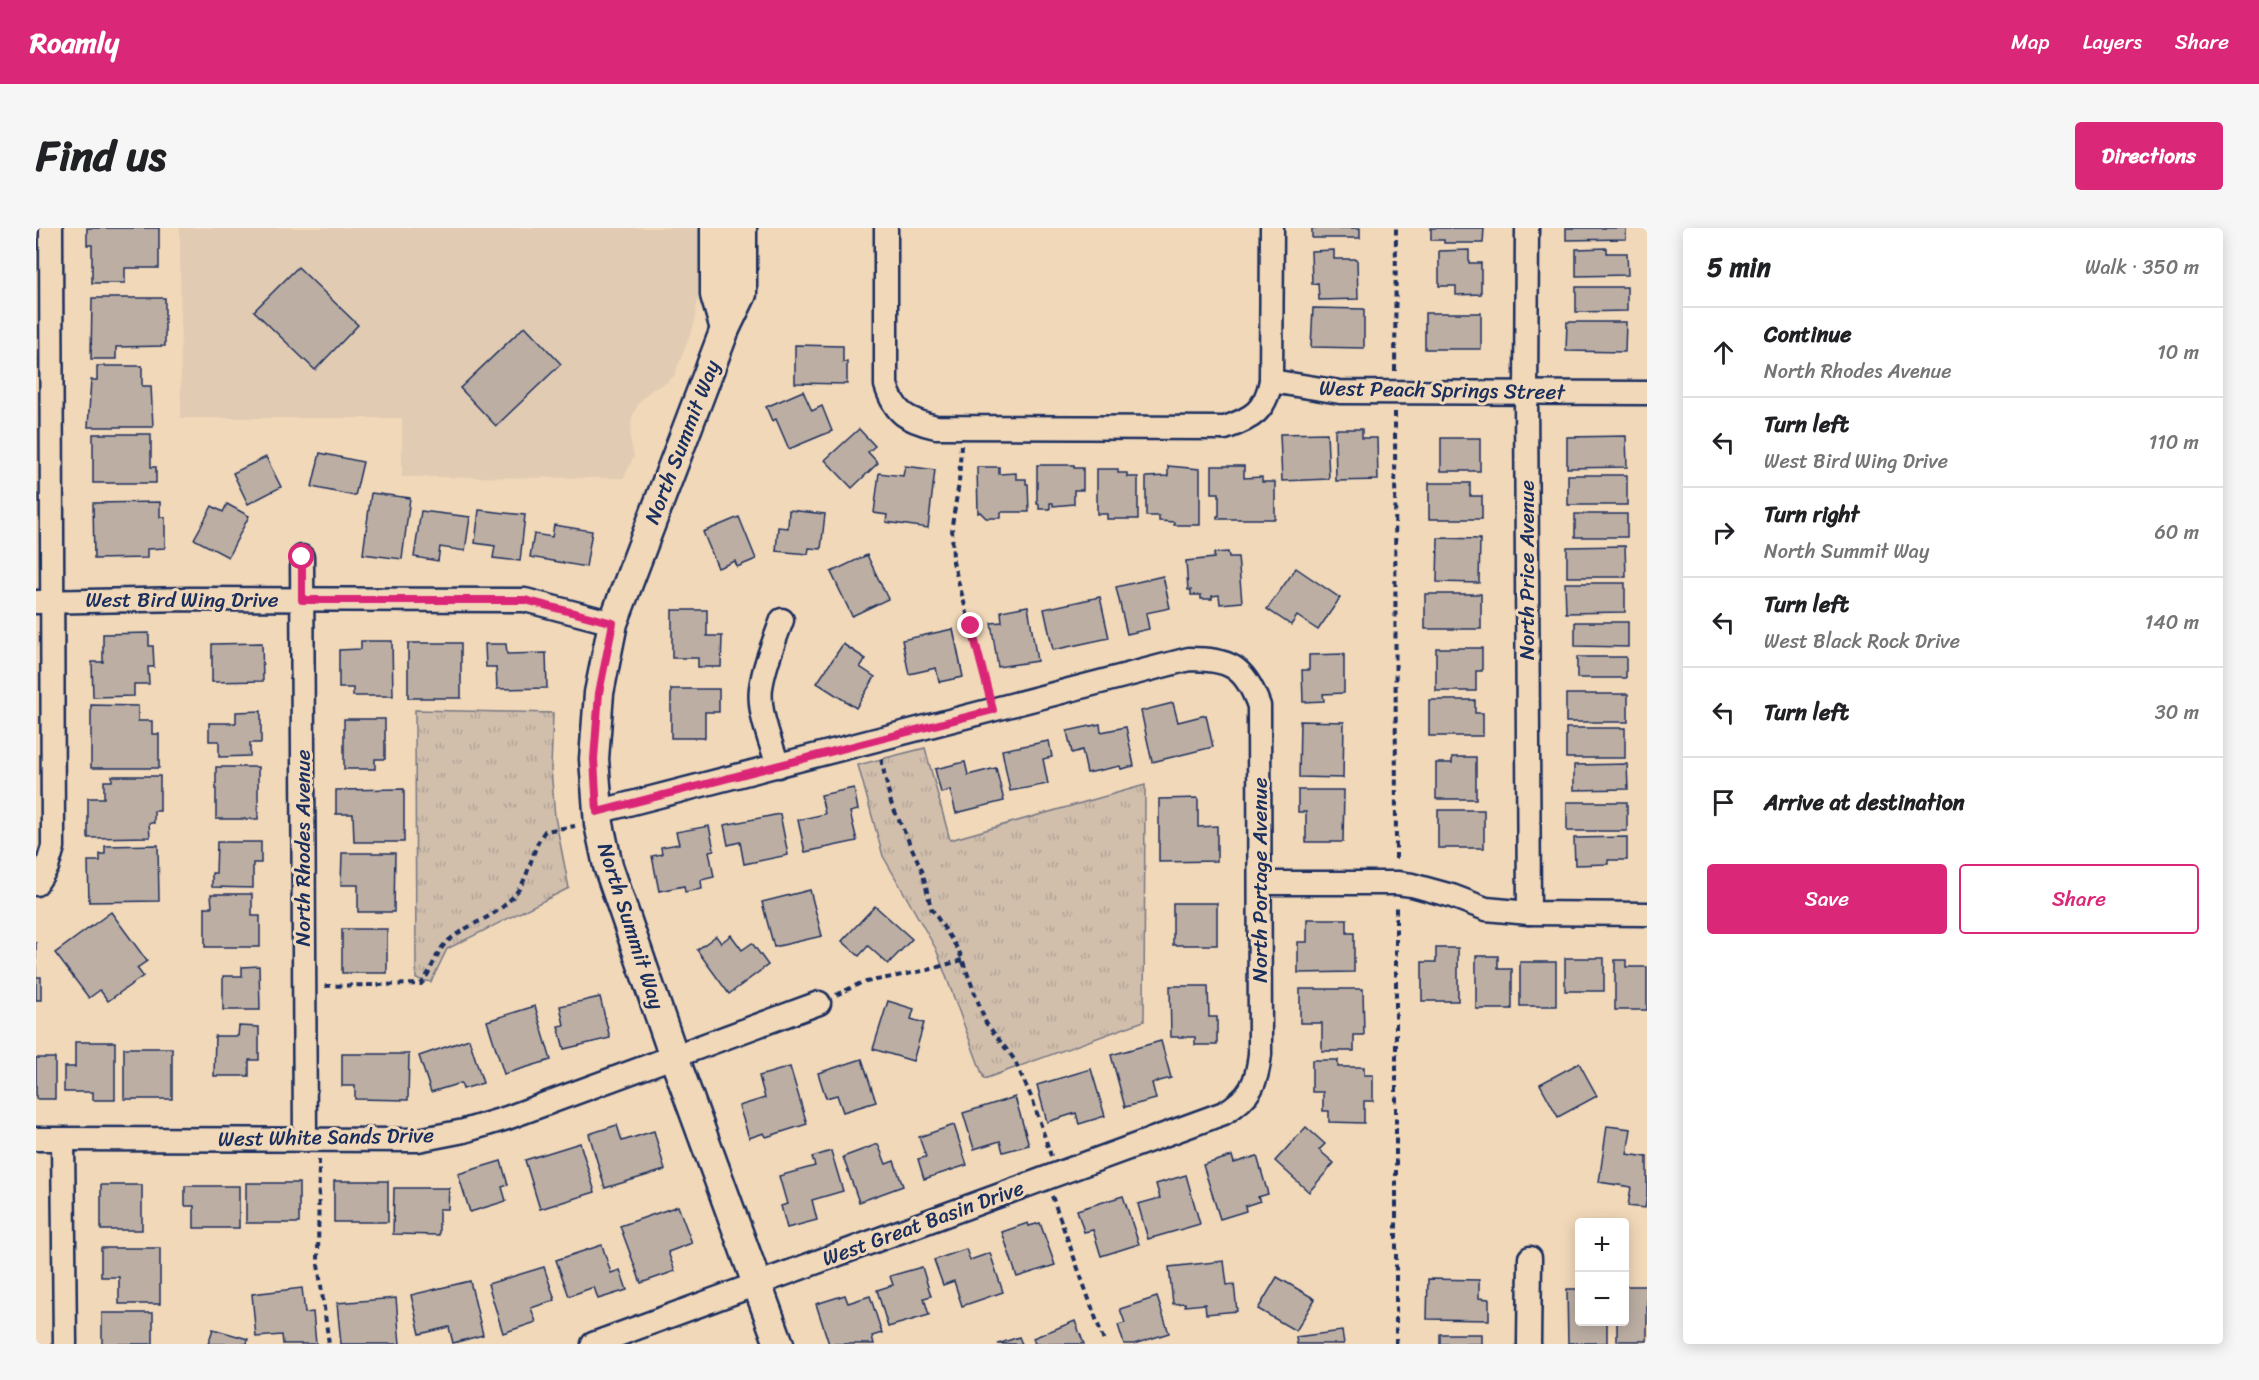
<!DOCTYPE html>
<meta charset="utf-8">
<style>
:root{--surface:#fff;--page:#f6f6f6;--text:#202124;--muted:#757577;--line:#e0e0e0;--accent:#db2777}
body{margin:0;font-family:Sriracha,sans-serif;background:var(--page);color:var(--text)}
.controls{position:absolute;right:18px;bottom:18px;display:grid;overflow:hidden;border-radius:6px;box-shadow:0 3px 15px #0003}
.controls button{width:54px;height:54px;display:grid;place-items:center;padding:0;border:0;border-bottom:2px solid var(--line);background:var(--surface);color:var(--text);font:30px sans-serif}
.stop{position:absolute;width:18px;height:18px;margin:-14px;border:4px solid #db2777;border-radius:50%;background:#fff}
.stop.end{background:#db2777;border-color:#fff;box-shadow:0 2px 6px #0008}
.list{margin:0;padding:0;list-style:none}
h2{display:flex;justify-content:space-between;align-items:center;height:78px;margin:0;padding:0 24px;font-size:26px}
h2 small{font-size:20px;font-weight:400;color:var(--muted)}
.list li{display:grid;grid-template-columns:39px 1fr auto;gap:18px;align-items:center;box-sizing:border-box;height:90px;padding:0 24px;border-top:2px solid var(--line)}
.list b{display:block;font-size:22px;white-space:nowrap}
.list p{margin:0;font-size:20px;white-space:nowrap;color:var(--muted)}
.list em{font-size:20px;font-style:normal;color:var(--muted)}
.actions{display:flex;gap:12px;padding:18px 24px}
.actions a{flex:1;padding:14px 0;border:2px solid var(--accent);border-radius:6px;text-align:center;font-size:21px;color:var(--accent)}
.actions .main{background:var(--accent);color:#fff}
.icon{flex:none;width:33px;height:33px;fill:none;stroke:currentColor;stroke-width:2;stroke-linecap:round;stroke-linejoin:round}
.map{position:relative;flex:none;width:1611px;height:1116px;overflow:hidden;border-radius:6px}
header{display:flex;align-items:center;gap:36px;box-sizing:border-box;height:84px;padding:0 30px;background:var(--accent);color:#fff}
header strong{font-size:28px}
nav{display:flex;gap:33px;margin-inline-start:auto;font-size:21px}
.intro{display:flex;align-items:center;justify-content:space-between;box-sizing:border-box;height:144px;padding:0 36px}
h1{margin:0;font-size:42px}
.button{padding:15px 27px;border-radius:6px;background:var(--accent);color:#fff;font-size:21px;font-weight:700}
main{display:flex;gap:36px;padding:0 36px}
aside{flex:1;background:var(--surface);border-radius:6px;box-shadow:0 3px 15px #0003}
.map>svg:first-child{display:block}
.built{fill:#e1cbb2}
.grass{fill:url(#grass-tufts);stroke:#767785;stroke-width:1.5}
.building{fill:#bcaea3;stroke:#1b2f5e;stroke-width:1.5}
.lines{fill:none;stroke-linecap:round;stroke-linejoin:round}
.minor-casing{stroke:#1b2f5e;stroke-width:27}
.tertiary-casing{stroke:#1b2f5e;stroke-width:33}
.path{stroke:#1b2f5e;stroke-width:4;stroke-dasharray:6 4.5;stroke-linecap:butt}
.minor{stroke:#f1d8b9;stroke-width:22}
.tertiary{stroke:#f1d8b9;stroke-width:28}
.route{stroke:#db2777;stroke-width:8}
.labels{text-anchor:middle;stroke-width:6;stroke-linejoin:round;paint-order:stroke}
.street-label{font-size:21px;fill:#1b2f5e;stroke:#f1d8b9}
</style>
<header>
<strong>Roamly</strong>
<nav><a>Map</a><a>Layers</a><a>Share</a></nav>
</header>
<div class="intro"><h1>Find us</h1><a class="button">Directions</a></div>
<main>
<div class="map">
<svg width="1611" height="1116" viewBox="0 0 1611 1116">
<defs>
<pattern id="grass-tufts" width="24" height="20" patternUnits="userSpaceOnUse" patternTransform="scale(1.5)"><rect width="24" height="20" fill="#d1bfac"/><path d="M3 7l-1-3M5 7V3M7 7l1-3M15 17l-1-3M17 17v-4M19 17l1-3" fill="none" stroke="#b3a496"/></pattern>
</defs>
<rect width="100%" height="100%" fill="#f1d8b9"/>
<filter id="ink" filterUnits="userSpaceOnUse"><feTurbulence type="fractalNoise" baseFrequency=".0167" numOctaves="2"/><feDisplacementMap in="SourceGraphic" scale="12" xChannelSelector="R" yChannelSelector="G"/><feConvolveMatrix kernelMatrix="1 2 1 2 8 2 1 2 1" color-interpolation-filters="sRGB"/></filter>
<g filter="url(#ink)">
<path class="built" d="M144,0H663V62L658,97L638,148L630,155L615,162L604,173L596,189L594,211L598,228L588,250L366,249V190H145Z"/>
<g class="grass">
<path d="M379,482L517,485L515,541L519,589L533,660L411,721L395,754L380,751Z"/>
<path d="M889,520L914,612L1109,557L1108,793L948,851L900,721L847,628L822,537Z"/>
</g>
<g class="building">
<path d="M51,0H123V40H89V55H56V17H51Z"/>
<rect x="1276" y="0" width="48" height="10"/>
<path d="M1395,0H1448L1447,15H1408V12H1395Z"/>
<path d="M1530,0H1590V11L1530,12Z"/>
<path d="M1571,20V25H1591L1592,47L1540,48V21Z"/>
<path d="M1298,22V31H1321L1322,71L1283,72L1282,55L1276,56L1275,23Z"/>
<path d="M1433,22V35H1445V66L1420,67V58H1403V23Z"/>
<path d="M262,39L322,97L279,142L218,83Z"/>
<path d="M1540,59H1591V83L1540,84Z"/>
<path d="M56,70H129V118L80,119V131H55Z"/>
<path d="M1277,80L1328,81V120L1275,119Z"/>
<rect x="1389" y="85" width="56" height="36"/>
<path d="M1531,94H1590L1589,124L1530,123Z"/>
<path d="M489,98L525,136L460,198L424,160Z"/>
<path d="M759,117L807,118V134H811V156L759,155Z"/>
<path d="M61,138H106V158H115L117,199H52L55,152H61Z"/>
<path d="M767,163L776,183L786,178L796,203L753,221L740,191L736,193L730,179Z"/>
<path d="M823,201L839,218L832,224L842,235L816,260L789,232Z"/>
<path d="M1299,201H1326V210H1341L1342,252L1300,253Z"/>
<path d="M1291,205L1293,251L1246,253L1244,206Z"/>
<path d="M57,206H115V239H120V255H57Z"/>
<path d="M1590,208L1591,239L1531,240V209Z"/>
<rect x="1405" y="210" width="39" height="33"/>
<path d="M284,225L327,234L319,268L276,259Z"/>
<path d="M230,229L245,259L212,276L197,245Z"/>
<path d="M1001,237H1038V240H1047V262H1038V276L1017,278V275H1014V281H1003V276H1001Z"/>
<path d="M869,238L899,242L892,300L850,294L851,287L838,285L843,245L867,248Z"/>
<path d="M1132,238L1164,241V297H1138V294L1123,293V288H1110V249L1132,248Z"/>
<path d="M1176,238H1208V250L1226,249V254H1239V291H1181V288H1183V265H1176Z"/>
<path d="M941,239H963V246L980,245V251H990V256H992L993,284H965V290H950L944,284L942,285Z"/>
<path d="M1061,241H1082V245H1091V249H1102V291H1071V286H1061Z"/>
<rect x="1532" y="247" width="59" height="30"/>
<path d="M1393,255H1434V268H1446V291H1393Z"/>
<path d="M335,265L374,270L366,331L327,326Z"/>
<path d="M124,274V289H129V320L111,321V330L58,331L57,275Z"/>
<path d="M191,276L213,288L192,329L158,311L176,278L187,284Z"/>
<path d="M443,282L489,287L484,333L457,330L459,318L439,315Z"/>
<path d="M753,282L789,286L785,321L773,320L772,326L740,323L742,299L752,300Z"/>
<path d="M385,283L434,289L429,323L404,319L402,333L378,329Z"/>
<rect x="1539" y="286" width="52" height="23"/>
<path d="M703,289L720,331L701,339L699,333L682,340L667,304Z"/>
<path d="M518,297L556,303L550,339L494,329L498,306L516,309Z"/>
<path d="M1402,310L1444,311L1443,355L1401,354Z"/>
<path d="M1589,318L1590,349H1531V319Z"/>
<path d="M1192,324L1193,329H1202L1206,374L1184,376L1183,367L1176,368V371H1165V367H1155V362H1152L1150,333L1178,330V325Z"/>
<path d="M831,327L852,371L816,388L795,344Z"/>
<path d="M1260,340L1304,370L1282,402L1261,388L1255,397L1231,381Z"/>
<path d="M1127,348L1134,380L1110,385L1113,401L1091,406L1080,359Z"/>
<path d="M1529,355H1589V384L1530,385Z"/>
<rect x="1389" y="366" width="56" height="35"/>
<path d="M1064,369L1073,410L1017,422L1008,381Z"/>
<path d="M992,378L1001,433L962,439L955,395L966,394L965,383Z"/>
<path d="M636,382H671V408H686L685,439H662V430H636Z"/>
<path d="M1539,394H1592V419L1539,418Z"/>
<path d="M917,401L927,449L903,454L900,440L873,446L866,412Z"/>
<path d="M113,405V418H117L118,439H112L113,456H98V468L57,469L56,434H67V406Z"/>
<path d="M325,413H356L357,468H317V460H303V422L325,421Z"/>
<path d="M226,415L227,453L176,454V416Z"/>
<rect x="372" y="415" width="53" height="55"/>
<path d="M449,416H470L471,426L510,425L511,460L461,461L460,439H450Z"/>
<path d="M807,416L830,431L824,439L839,449L820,480L781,455Z"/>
<path d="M1400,420H1446V443H1440V463H1400Z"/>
<path d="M1308,426V465L1287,466L1288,473L1267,474L1266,442H1273V427Z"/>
<rect x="1541" y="429" width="49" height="21"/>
<path d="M635,461H683V484H669V510H635Z"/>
<rect x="1530" y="466" width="62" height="28"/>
<path d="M1393,472H1439V485H1447V508H1393Z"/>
<path d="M1137,475L1142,494L1170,487L1177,519L1116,534L1105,483Z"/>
<path d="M55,477L102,478V493H116V506H123V540H55Z"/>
<path d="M225,483V515H214V528L183,529V513H173V495H200V484Z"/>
<path d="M308,491H349V531H339V541H308Z"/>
<path d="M1264,493L1308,494L1307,550L1263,549Z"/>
<path d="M1064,496L1065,504L1090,499L1098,538L1085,541L1084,538L1051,545L1046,522L1036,525L1031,503Z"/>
<rect x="1530" y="500" width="59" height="30"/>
<path d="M1013,513L1016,529L1007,531L1012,556L974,563L966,522Z"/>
<path d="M1416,529H1440V571H1400V535H1416Z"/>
<path d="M929,534L932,547L960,540L968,573L920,585L914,562L905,565L899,541Z"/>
<path d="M1591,536L1592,561L1538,562V537Z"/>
<rect x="180" y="539" width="42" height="52"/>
<path d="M76,548H124V583H118V595H113L114,609L52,610V570H68V553H76Z"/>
<path d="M818,560L822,582L814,584L821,613L769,624L762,592L789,586L785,567Z"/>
<path d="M368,561V614H318L317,586H300V562Z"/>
<path d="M1262,562H1308L1307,614H1270V584H1262Z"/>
<path d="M1162,570V599L1181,598V633L1123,634V571Z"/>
<rect x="1531" y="574" width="60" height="29"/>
<rect x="1402" y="582" width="46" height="38"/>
<path d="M744,586L752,627L708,636L704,614L692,617L688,597Z"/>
<path d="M673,598L678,622L673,623L678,649L665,652L666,661L649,664L648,658L623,663L616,628L626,626L625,619L643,616L640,604Z"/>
<path d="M1591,609V632H1572V636L1539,637L1538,610Z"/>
<path d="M181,614H225V635H217V660L176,659V645H180Z"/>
<path d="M122,617L123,673L53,674L52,633H64V626H69V618Z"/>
<path d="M306,625H359L358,684H322V657H305Z"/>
<path d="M774,662L786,708L738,719L726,674Z"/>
<path d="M175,666H216V688H224V719H169V679H176Z"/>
<rect x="1137" y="675" width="44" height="42"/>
<path d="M839,678L876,711L852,736L832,718L823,728L806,713Z"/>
<path d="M75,684L111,733L101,740L107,748L72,773L64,762L53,770L19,725Z"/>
<path d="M1271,691H1311V705H1318V744L1262,745V714H1271Z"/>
<rect x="306" y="701" width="45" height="44"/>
<path d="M695,707L706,722L716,715L732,737L693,766L661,722L680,708L685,715Z"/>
<path d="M0,714V749H5V772H0Z"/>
<path d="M1400,720H1422V773H1386V734H1400Z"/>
<path d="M1440,728H1462V741H1476V781H1440Z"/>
<rect x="1529" y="730" width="39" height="33"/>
<path d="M1579,732H1590V739H1611V782H1579Z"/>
<rect x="1484" y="734" width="36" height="44"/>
<path d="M223,738L224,782H187V748H206V739Z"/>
<path d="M1134,758H1172L1173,789H1181V817H1159V809H1135Z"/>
<path d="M1264,761H1327L1328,807H1318V823H1286V795H1264Z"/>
<path d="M564,769L574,810L528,821L522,798L528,797L524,778Z"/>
<path d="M852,773L878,781L875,791L888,795L877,833L837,821Z"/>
<path d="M499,778L515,832L468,846L451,793Z"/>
<path d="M203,798L223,799V832H213V848H178L179,808H202Z"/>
<path d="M433,811L447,855L427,861L425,855L395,864L383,828Z"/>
<path d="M1125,813L1135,850L1116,855L1120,871L1089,879L1075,827Z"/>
<path d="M39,814H79V872H57V864H28V839H39Z"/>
<rect x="88" y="820" width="48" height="51"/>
<path d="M306,826H373L372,872L319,871V858H306Z"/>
<rect x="0" y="830" width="19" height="41"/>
<path d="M826,831L840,874L807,884L801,867L790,870L782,845Z"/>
<path d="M1276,832H1302V839H1328V847H1337V873H1328V895L1293,894V883H1287V864H1276Z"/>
<path d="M1543,835L1561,868L1522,889L1504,856Z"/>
<path d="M754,839L771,896L730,909L728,905L713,910L703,878L729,870L723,848Z"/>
<path d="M1055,841L1069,888L1043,896L1040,885L1011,894L1001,857Z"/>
<path d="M979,869L993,917L967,924L964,913L938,921L927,885Z"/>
<path d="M581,897L586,913L618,903L629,942L569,960L553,906Z"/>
<path d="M918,897L931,937L888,951L882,931L890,929L883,909Z"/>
<path d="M1571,898L1595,901L1591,926L1611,929V968L1609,980L1592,978L1595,959L1563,954Z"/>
<path d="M1270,899L1289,916L1283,922L1298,935L1273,964L1239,933Z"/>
<path d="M544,915L559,964L504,981L489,932Z"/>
<path d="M842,916L850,936L858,933L867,958L823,974L807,929Z"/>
<path d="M795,923L807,963L776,972L781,992L751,1000L745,978L751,976L743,948L779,938L776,929Z"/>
<path d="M1196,928L1198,935L1221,928L1232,966L1222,969L1224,973L1209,978L1210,983L1184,991L1167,937Z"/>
<path d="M465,933L472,957L466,959L470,973L434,984L422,946Z"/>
<path d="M1150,947L1164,996L1112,1011L1102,976L1124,970L1120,956Z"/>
<rect x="298" y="953" width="54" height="41"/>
<rect x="210" y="955" width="53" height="40"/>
<rect x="65" y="957" width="41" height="45"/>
<path d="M149,958H203V1000H158V978H149Z"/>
<path d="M358,960H413L412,981H403V1007L357,1006Z"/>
<path d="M1087,968L1103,1016L1065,1028L1057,1002L1048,1004L1041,982Z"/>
<path d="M642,978L656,1015L632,1024L639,1043L605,1055L584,998Z"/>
<path d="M992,995L993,998L1004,995L1019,1037L981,1049L966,1004Z"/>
<path d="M566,1017L575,1045L584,1042L591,1062L562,1071L558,1059L533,1068L520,1032Z"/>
<path d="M65,1020H124V1076H83V1049H65Z"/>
<path d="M930,1021L934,1032L954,1025L967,1064L926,1078L918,1053L907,1057L898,1032Z"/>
<path d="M1188,1033L1191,1057L1198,1056L1201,1083L1170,1086L1169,1076L1149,1078V1075L1137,1076L1133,1039Z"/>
<path d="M508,1039L519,1072L495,1080L500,1094L467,1105L452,1056Z"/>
<path d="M886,1039L895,1068L888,1070L893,1087L852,1099L841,1062L857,1057L854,1048Z"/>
<path d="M1241,1049L1279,1071L1260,1103L1222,1081Z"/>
<path d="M1392,1051L1443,1052V1070L1453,1071V1092L1391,1091Z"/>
<path d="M434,1053L447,1107L417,1115L413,1099L384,1106L375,1067Z"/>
<path d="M1588,1058H1611V1113H1581V1094H1588Z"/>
<path d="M266,1060L269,1085L277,1084L280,1116H247L246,1107L220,1109L216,1066Z"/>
<path d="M1531,1061H1544V1094H1571V1115H1532Z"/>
<path d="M809,1067L812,1075L834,1068L846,1105L836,1108L838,1116H793L780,1076Z"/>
<path d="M1121,1069L1133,1105L1098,1116H1088L1082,1097L1089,1095L1084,1081Z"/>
<path d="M360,1070L364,1116H305L301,1075Z"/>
<rect x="66" y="1085" width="51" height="31"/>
<path d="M1039,1093L1048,1116H999L997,1110Z"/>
<path d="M177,1101L212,1111L211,1116H172Z"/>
<path d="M1306,1103L1308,1116H1261L1260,1109Z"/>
<rect x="1404" y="1106" width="42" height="10"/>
<path d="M983,1109L986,1116H962Z"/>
</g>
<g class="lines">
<defs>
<g id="minor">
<path d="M850,0V157C859,186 871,192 900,199L1189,200C1217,190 1229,183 1235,153L1304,164L1611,165"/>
<path d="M1491,0L1490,165L1493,685"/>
<path d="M1235,153L1236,0"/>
<path d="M266,329L269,912"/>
<path d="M0,374L153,371L489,372L577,395"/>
<path d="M742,538C735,514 722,485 725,460C728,437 738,414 746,392"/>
<path d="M1224,655H1361L1376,657L1416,668L1450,681L1493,685L1611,686"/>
<path d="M0,656L11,639L17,619L15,0"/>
<path d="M0,911L382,912L428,903L471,890L783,775"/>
<path d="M27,912L29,1116"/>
<path d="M557,1116L1188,885C1215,869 1221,855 1224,826L1223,478C1209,438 1193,431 1153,431L561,584"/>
<path d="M1493,1116L1494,1030"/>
</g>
<g id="tertiary">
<path d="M679,0V67L689,101"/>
<path d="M706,0V66L689,101L577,395L563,465L558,531L563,596L572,638L638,829L743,1116"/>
</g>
</defs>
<use href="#minor" class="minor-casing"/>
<use href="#tertiary" class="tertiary-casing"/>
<g class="path">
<path d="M1359,143L1360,0"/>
<path d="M1359,184L1360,635"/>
<path d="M925,217L923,255L916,297L917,334L952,462"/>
<path d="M845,531L855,575L886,642L895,680L923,723L950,795L978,831L997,873L1015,928"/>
<path d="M289,758L385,756C396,744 399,724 412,713C437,691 460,693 483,661C495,643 496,620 509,603L539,598"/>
<path d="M800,767L825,755L892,742L926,732"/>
<path d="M283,931L282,1036L293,1116"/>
<path d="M1016,968L1069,1116"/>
<path d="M1360,1116V676"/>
</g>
<use href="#minor" class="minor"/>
<use href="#tertiary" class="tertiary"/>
</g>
</g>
<g class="lines" filter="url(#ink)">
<path class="route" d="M266,329V372H489L577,395L563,465L558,531L561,584L957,482L935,398"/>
</g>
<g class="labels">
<g class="street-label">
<text transform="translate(1406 162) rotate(1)" y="7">West Peach Springs Street</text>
<text transform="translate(646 214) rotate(-69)" y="7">North Summit Way</text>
<text transform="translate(1491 342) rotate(-90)" y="7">North Price Avenue</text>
<text x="146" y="379">West Bird Wing Drive</text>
<text transform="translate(267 620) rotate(-90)" y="7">North Rhodes Avenue</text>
<text transform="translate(1224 652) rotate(-90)" y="7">North Portage Avenue</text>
<text transform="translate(595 698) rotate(72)" y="7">North Summit Way</text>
<text transform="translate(290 909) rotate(-1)" y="7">West White Sands Drive</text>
<text transform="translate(887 995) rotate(-20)" y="7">West Great Basin Drive</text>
</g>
</g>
</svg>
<div class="controls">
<button>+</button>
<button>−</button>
</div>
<div class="stop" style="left:266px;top:329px"></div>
<div class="stop end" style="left:935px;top:398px"></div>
</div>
<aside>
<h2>5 min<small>Walk · 350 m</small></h2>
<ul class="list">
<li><svg class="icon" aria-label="ahead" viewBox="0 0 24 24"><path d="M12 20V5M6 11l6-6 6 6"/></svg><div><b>Continue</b><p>North Rhodes Avenue</p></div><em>10 m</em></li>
<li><svg class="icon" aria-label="left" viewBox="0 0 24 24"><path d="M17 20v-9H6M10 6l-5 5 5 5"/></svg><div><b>Turn left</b><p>West Bird Wing Drive</p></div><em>110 m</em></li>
<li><svg class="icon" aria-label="right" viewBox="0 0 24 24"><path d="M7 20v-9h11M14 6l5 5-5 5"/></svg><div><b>Turn right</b><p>North Summit Way</p></div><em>60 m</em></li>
<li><svg class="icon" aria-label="left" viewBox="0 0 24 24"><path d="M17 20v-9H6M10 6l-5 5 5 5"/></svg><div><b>Turn left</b><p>West Black Rock Drive</p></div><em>140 m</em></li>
<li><svg class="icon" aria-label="left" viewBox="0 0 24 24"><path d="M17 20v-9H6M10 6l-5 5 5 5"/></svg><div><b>Turn left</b></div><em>30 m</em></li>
<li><svg class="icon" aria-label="arrive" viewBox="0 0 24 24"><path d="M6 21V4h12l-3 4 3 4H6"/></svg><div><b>Arrive at destination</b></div></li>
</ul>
<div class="actions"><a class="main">Save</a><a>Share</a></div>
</aside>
</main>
